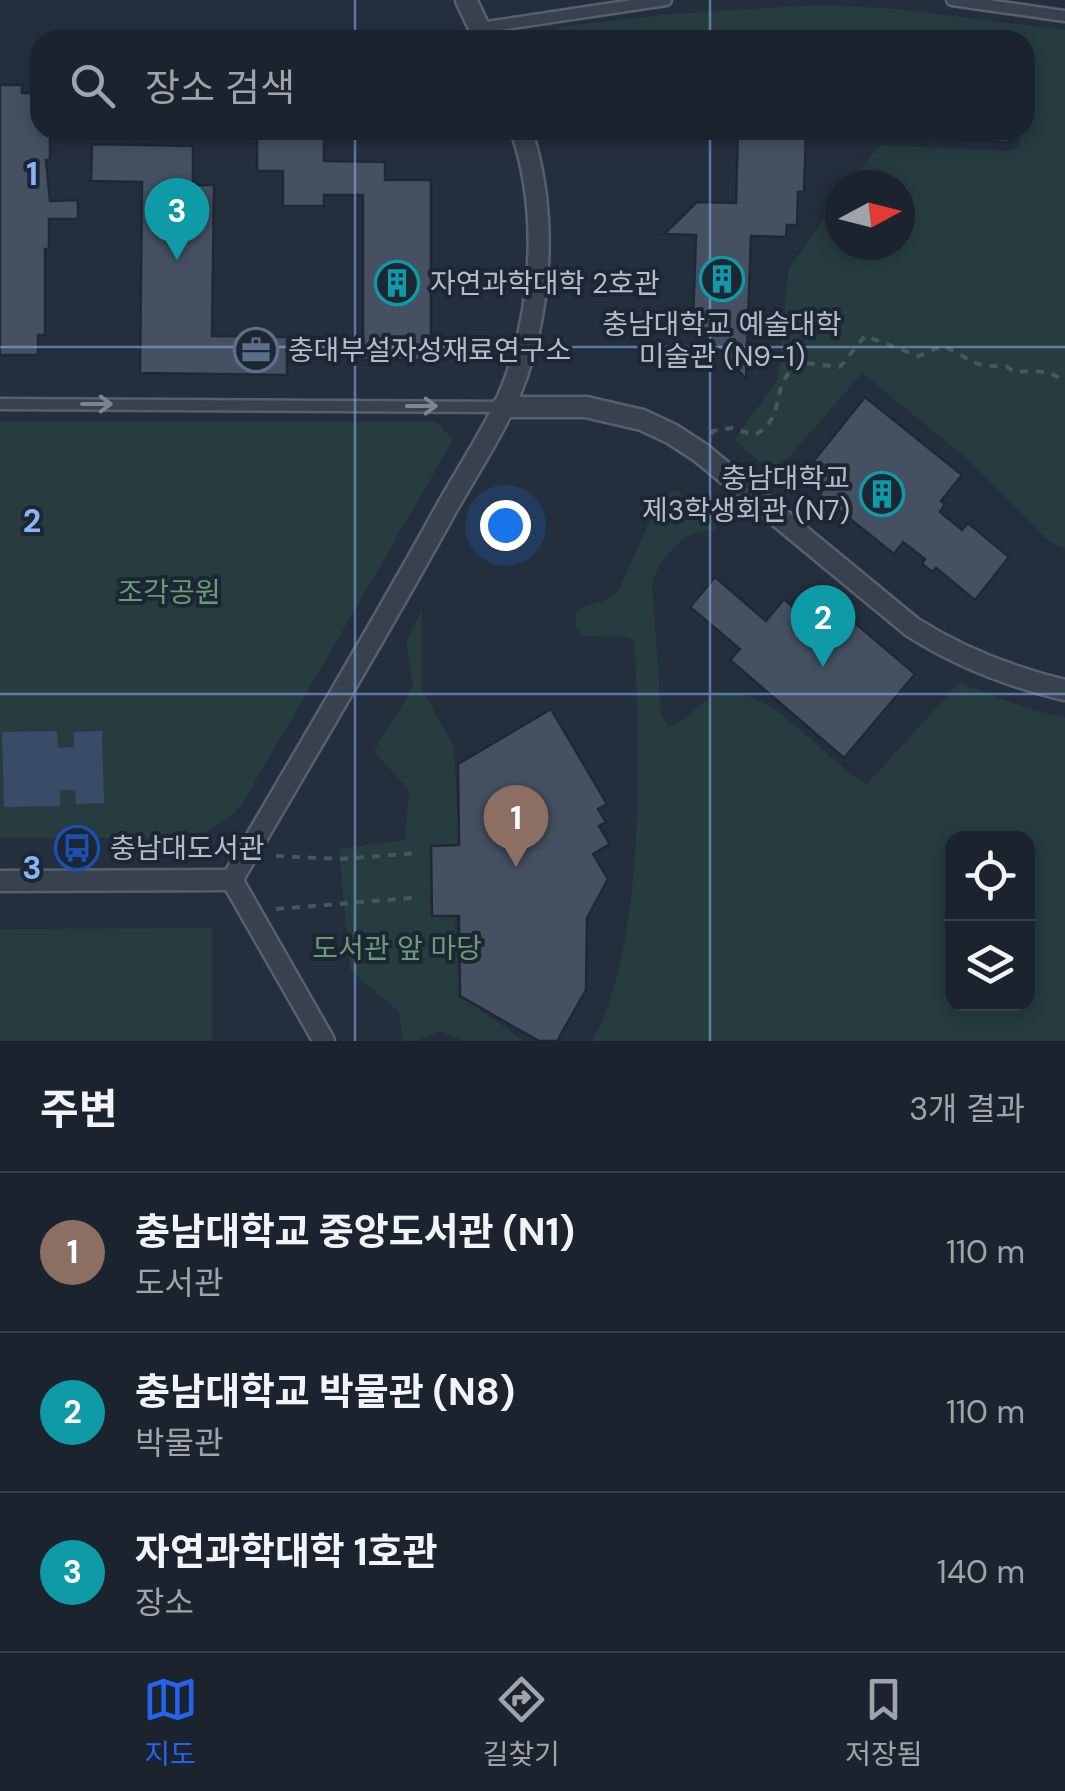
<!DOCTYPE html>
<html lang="ko">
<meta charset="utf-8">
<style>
:root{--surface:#1b232e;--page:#282f3a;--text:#f1f3f6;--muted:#a0a4aa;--line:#39404a;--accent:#2563eb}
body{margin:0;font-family:"DM Sans","Noto Sans KR",sans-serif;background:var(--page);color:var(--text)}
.controls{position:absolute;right:30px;bottom:30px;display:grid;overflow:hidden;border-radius:20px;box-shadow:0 5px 15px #0003}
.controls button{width:90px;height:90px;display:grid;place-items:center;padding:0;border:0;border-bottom:2px solid var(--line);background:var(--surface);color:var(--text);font:50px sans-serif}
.compass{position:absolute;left:825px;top:170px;width:90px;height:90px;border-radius:50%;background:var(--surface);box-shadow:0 5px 15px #0003;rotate:83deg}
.you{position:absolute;left:505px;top:525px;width:35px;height:35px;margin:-25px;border:8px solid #fff;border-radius:50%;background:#1a73e8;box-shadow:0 0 0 15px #1a73e833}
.badge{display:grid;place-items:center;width:65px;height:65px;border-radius:50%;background:var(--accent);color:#fff;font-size:32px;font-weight:700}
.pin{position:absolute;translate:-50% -82px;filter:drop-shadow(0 2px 5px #0008)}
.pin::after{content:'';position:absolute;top:52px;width:35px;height:30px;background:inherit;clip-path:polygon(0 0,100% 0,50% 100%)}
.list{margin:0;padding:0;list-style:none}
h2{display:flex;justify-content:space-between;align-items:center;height:130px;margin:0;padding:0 40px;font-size:42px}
h2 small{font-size:32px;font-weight:400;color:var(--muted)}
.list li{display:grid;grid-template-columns:65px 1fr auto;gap:30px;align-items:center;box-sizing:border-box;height:160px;padding:0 40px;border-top:2px solid var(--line)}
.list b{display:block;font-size:38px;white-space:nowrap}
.list p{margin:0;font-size:32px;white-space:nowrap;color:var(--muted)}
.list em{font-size:32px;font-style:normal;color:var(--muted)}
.icon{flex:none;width:55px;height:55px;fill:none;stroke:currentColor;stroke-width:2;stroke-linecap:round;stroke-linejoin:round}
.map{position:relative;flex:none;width:1065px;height:1041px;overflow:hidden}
.search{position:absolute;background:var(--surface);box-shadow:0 5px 15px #0003;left:30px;right:30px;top:30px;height:110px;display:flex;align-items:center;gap:25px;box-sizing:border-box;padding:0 35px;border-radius:30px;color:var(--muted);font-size:38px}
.sheet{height:610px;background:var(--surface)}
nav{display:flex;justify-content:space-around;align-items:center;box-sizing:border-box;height:140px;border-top:2px solid var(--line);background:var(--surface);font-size:28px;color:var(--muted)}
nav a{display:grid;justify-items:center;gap:5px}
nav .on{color:var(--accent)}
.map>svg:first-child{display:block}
.green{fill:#263c3f;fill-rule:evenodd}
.water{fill:#394c67}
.building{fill:#455162;stroke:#1f2835;stroke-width:2.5}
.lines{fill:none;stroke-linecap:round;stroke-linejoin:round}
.lane-casing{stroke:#565f6c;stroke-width:15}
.street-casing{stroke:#565f6c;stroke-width:25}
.path{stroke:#44595c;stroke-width:4;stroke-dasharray:8 8;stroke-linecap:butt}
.lane{stroke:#38414e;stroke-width:10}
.street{stroke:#38414e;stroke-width:20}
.oneway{stroke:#7c8592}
.grid{fill:none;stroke:#8ab4f8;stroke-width:2.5;stroke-opacity:0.55}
.labels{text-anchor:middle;stroke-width:8;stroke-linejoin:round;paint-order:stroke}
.poi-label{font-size:28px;fill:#b4bcc9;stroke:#1d2633;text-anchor:start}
.park-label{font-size:28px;fill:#6b9a76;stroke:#1d2633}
.grid-label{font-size:32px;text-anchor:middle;font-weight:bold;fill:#8ab4f8;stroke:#1d2633;stroke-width:8;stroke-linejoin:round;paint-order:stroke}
</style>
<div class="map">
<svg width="1065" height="1041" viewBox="0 0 1065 1041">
<rect width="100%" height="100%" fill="#242f3e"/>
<g class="green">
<path d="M814,5L888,8L1065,30V549L1048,541L965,457L862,373L789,457L778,466L761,463L734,440L778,379L789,268L840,197V245H900V185H849L876,148L882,145L1010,151L1019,147L1021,130H1025V40H529L564,26L673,14Z"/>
<path d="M0,422H437L453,440L241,806L229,818L195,838H0Z"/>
<path d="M677,490L717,526L713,531C685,527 661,557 652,582L661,715L668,727C689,723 699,698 721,694C772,684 825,763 867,784L959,683L1026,708L1065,718V1041H592C638,963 641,792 637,702C636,681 637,660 633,640L627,637L582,636L576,628V614C586,601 605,605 617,593L650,521L669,492ZM1028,838V1004H952V838Z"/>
<path d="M422,610V689L454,747L459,845L455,916L460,996L525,1041H463L440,1031L417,1041H403L399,1012L350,970L339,849L405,840L409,791L374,751L413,687L406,641Z"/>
<path d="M212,928V1041H0V929Z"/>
</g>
<path class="water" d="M57,731L58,748L74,747V732L102,731L104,803L76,804L75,790H60V806L4,807L2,732Z"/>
<g class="building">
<path d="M0,85H22V93H40V130H50V160H46L50,201L78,200V219H49V249H45V335H38V355H0Z"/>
<path d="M257,130H324V161L385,162V180H431V360H363V195H324V206H283V171H257Z"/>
<path d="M738,130H846L849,133L806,131L804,192H798L797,225H787L786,237L751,236L746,379L693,321L696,235L664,234L697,202L736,203Z"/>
<path d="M882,130H1011L1010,142L881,137Z"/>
<path d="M92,144L193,146V185H214L212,336L287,337V375L140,373L142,182L91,181Z"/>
<path d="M865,397L962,475L941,501L945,504L940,512L962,530L968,523L1009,557L975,600L936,568L932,572L922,564L925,559L903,542L894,554L809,486L821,471L812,463Z"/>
<path d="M715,577L766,621L784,599L836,644L854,622L915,674L844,758L730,660L740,649L690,607Z"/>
<path d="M551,709L607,804L598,809L606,822L599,826L610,844L593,854L608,879L587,918L586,990L557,1041H539L460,996L459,916H432L431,846L459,845L458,764Z"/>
</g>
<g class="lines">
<defs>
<g id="lane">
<path d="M952,0L1065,16"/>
<path d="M480,28L666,0"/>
<path d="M0,404L502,407"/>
</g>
<g id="street">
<path d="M466,0L485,40"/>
<path d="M502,407H586L642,420L672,434L701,453L912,627C959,657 1010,677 1065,690"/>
<path d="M232,880C303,757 377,635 445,511C471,464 506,415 521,362C543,289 546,203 521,130"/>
<path d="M232,880L324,1041"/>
<path d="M0,881L232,880"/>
</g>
</defs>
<use href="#lane" class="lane-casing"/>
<use href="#street" class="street-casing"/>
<g class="path">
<path d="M711,434L713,431L732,428L755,435C778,422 775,405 782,384C785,377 792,369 796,362L840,367L865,336L919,356L942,346C971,357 969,368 1006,366L1014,372C1034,371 1049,369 1065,382"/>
<path d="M276,856L340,859L418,853"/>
<path d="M276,909L412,898"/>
</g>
<use href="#lane" class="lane"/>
<use href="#street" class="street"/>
</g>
<defs><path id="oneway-shaft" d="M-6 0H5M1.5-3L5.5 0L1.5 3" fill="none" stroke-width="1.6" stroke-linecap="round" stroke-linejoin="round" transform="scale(2.5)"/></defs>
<g class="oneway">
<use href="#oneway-shaft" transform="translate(97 404)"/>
<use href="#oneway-shaft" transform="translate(422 406)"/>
</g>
<path class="grid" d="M355,0V40M710,0V40M355,130V1041M710,130V1041M0,347H1065M0,694H1065"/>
<defs>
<symbol id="building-ring" viewBox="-11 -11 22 22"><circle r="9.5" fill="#1d2633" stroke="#0f9aa8" stroke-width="1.5"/><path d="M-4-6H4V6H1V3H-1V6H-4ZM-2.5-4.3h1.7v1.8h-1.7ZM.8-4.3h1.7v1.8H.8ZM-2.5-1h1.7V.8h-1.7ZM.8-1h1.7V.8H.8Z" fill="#0f9aa8"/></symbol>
<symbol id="office-ring" viewBox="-11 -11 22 22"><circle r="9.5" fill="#1d2633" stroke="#5c6f8a" stroke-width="1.5"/><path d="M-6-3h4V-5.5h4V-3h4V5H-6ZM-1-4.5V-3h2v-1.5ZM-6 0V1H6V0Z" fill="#5c6f8a"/></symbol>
<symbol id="bus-ring" viewBox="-11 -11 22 22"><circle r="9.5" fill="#1d2633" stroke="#1a4fb4" stroke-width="1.5"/><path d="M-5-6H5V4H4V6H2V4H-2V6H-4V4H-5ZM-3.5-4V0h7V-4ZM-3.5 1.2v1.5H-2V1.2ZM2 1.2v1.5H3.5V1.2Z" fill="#1a4fb4"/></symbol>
</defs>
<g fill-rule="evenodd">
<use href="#building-ring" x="697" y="254" width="50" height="50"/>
<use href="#building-ring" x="372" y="258" width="50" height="50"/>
<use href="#office-ring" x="231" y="325" width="50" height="50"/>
<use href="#building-ring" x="857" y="469" width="50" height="50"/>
<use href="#bus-ring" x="52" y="823" width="50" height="50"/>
</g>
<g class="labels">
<g class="poi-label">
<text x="430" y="293">자연과학대학 2호관</text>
<text x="722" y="334" text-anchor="middle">충남대학교 예술대학<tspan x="722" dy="32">미술관 (N9-1)</tspan></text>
<text x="288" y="360">충대부설자성재료연구소</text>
<text x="850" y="488" text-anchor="end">충남대학교<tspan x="850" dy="32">제3학생회관 (N7)</tspan></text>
<text x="110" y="858">충남대도서관</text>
</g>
<g class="park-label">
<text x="169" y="602">조각공원</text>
<text x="397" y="958">도서관 앞 마당</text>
</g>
</g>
<g class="grid-label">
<text x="32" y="185">1</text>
<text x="32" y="532">2</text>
<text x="32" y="879">3</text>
</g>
</svg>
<div class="controls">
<button><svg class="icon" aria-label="locate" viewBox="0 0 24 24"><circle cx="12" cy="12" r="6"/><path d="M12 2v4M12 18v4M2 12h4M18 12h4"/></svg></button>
<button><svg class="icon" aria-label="layers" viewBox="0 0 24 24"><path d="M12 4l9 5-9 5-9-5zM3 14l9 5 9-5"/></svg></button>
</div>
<svg class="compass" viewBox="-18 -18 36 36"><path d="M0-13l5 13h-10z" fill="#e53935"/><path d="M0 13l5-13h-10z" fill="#a0a4aa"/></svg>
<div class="you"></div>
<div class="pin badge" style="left:516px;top:867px;background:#8d6e63">1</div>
<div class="pin badge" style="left:823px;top:667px;background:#0f9aa8">2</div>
<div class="pin badge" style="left:177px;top:260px;background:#0f9aa8">3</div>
<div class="search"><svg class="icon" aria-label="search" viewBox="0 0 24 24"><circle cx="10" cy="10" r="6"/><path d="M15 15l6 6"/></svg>장소 검색</div>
</div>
<section class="sheet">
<h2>주변<small>3개 결과</small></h2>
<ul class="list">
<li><span class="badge" style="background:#8d6e63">1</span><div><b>충남대학교 중앙도서관 (N1)</b><p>도서관</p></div><em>110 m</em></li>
<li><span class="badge" style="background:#0f9aa8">2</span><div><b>충남대학교 박물관 (N8)</b><p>박물관</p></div><em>110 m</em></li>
<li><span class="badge" style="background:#0f9aa8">3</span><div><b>자연과학대학 1호관</b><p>장소</p></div><em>140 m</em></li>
</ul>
</section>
<nav>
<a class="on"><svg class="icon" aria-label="map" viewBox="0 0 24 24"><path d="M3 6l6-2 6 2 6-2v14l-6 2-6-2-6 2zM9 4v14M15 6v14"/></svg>지도</a>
<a><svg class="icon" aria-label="directions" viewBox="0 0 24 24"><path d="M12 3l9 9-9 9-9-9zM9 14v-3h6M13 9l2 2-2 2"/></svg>길찾기</a>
<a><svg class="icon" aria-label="saved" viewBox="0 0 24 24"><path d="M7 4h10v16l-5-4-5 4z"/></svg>저장됨</a>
</nav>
